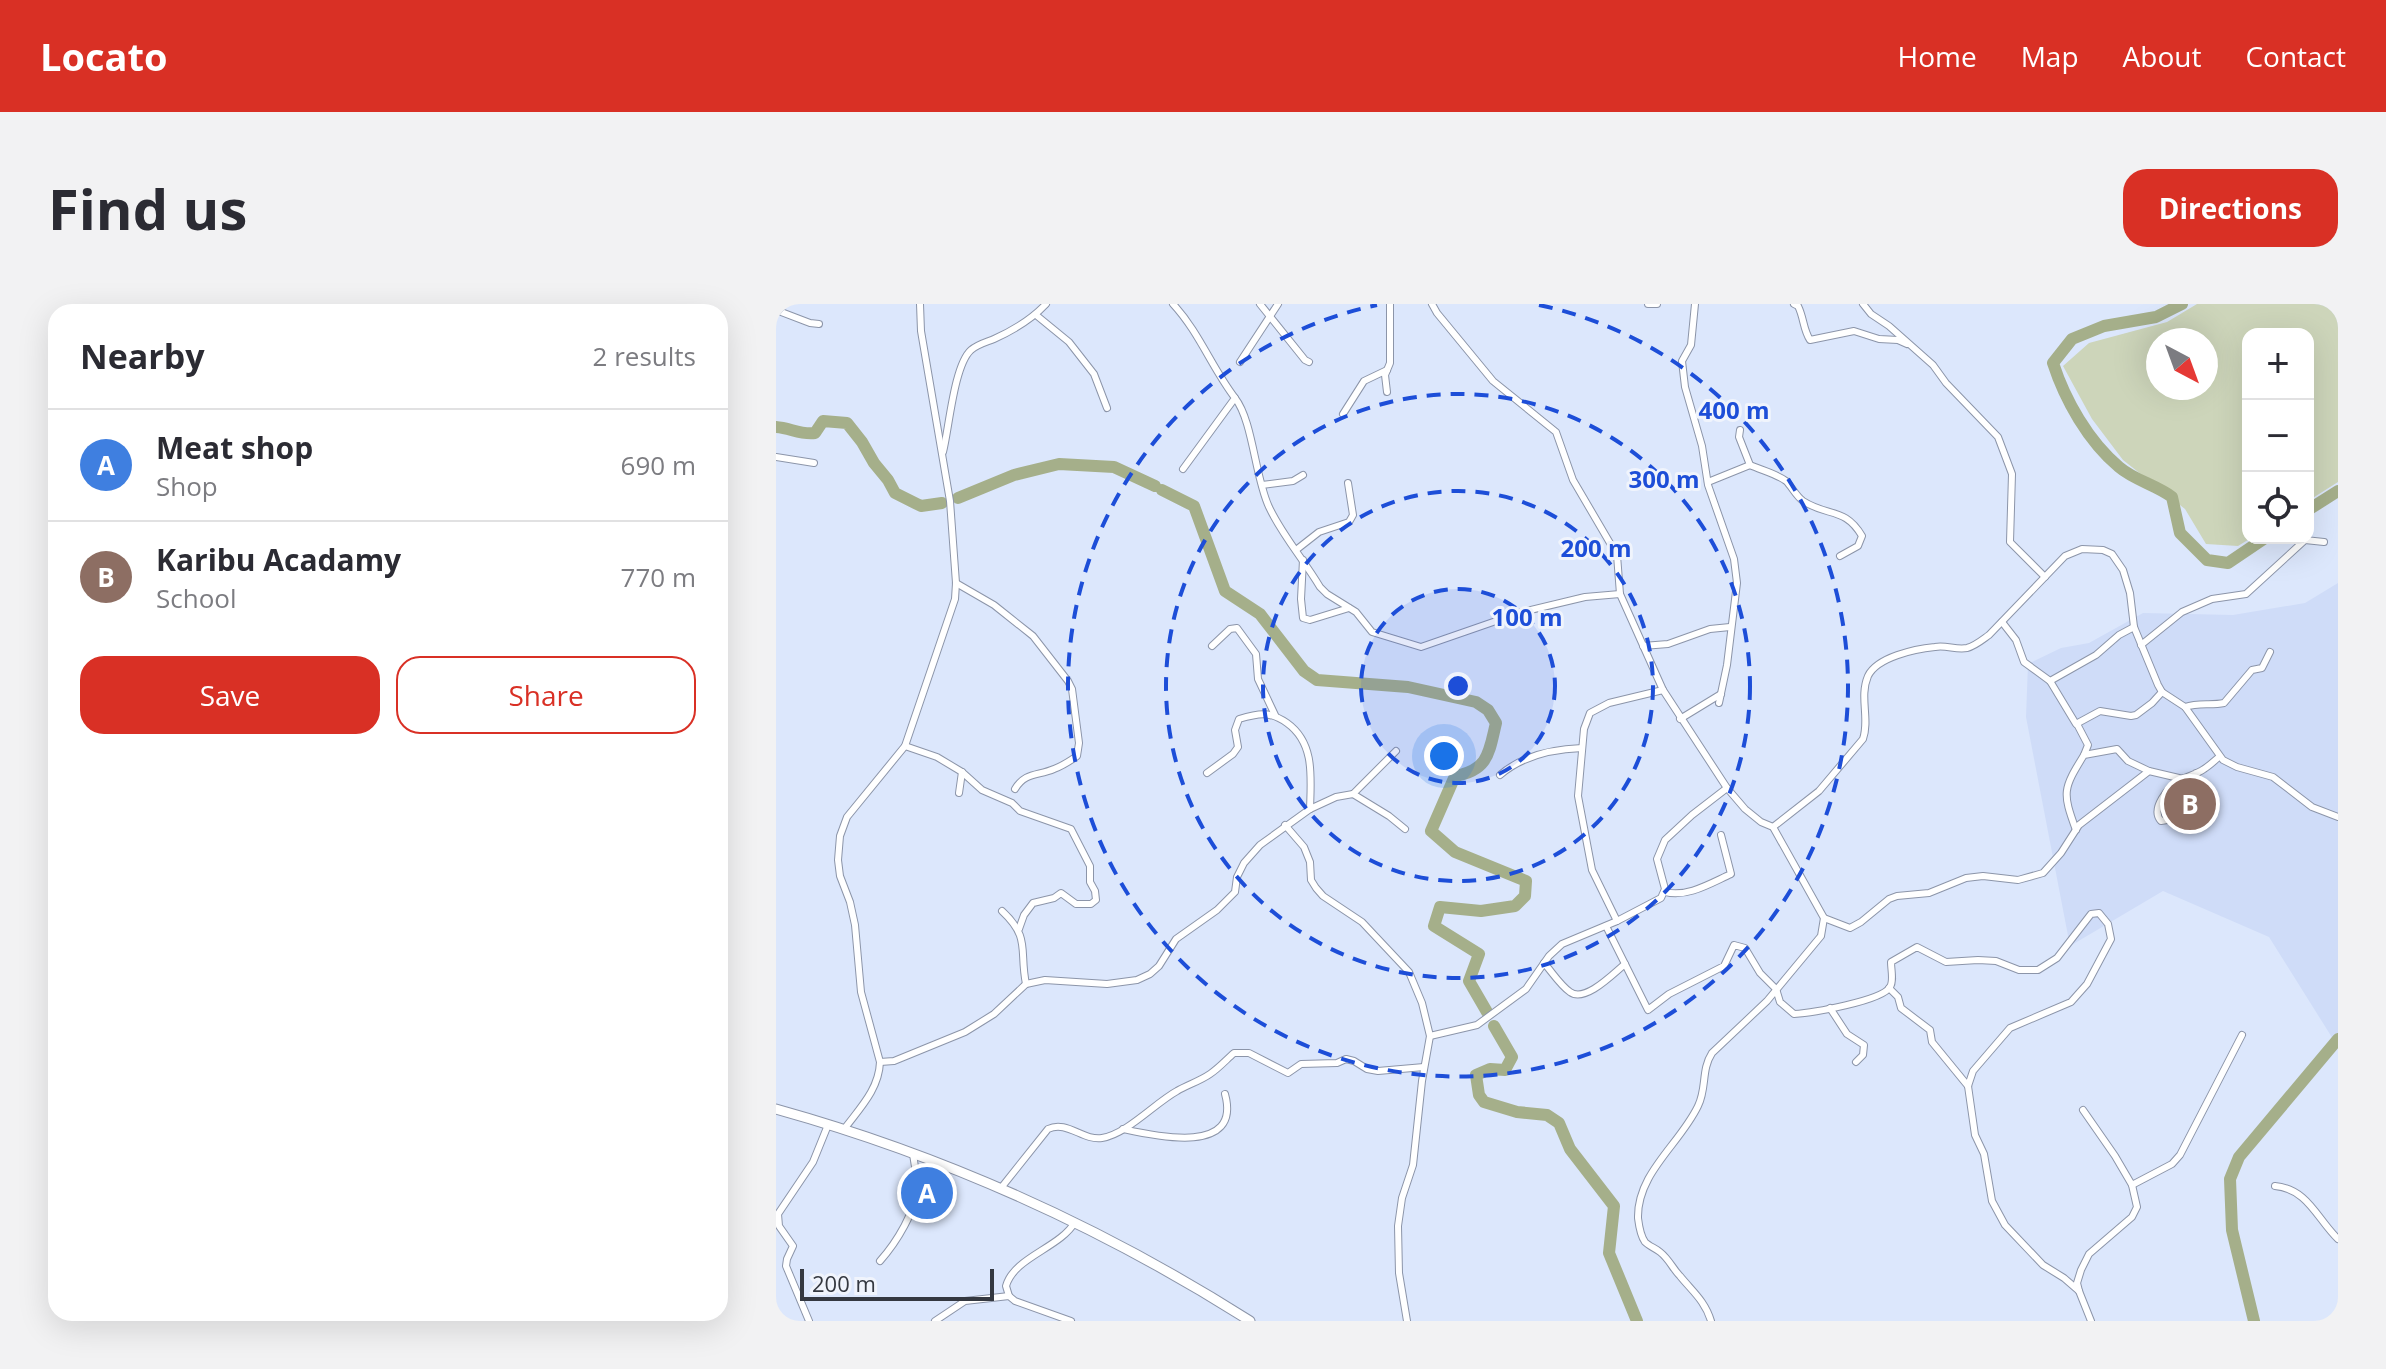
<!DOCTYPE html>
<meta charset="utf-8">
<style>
:root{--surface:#fff;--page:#f2f2f3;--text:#2b2b33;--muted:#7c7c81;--line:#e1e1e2;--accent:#d93025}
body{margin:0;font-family:"Open Sans",sans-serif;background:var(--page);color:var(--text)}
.controls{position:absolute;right:24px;top:24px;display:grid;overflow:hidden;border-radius:16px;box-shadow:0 8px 32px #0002}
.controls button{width:72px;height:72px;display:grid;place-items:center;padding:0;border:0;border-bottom:2px solid var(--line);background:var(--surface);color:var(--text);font:40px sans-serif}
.compass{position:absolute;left:1370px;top:24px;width:72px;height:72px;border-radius:50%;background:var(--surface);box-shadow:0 8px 32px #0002;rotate:139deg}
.scale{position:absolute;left:24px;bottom:20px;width:194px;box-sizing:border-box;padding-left:8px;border:4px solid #343840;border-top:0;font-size:22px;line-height:28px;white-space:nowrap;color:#343840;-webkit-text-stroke:6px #f0f4fc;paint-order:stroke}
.you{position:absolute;left:668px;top:452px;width:28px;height:28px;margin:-20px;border:6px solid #fff;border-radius:50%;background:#1a73e8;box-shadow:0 0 0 12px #1a73e833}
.badge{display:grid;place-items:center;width:52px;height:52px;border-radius:50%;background:var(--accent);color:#fff;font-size:26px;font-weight:700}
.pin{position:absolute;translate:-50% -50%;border:4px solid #fff;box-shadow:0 2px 8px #0006}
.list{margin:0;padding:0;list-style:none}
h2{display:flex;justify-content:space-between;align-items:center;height:104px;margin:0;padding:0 32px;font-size:34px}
h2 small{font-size:26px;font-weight:400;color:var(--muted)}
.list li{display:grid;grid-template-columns:52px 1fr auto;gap:24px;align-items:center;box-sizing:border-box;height:112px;padding:0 32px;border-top:2px solid var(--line)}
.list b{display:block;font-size:30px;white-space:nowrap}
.list p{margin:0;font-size:26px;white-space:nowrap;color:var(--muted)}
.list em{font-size:26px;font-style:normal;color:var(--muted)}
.actions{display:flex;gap:16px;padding:24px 32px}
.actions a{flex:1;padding:18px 0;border:2px solid var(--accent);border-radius:24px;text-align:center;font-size:28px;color:var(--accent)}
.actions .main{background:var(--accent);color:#fff}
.icon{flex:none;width:44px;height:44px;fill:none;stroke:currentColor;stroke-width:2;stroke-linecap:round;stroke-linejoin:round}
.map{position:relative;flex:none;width:1562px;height:1017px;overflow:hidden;border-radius:24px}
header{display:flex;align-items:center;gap:48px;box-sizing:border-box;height:112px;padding:0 40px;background:var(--accent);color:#fff}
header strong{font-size:38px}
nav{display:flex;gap:44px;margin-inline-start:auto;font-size:28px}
.intro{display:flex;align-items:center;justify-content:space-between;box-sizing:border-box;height:192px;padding:0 48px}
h1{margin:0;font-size:56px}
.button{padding:20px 36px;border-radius:24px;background:var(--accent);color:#fff;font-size:28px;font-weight:700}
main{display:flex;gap:48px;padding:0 48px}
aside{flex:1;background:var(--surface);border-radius:24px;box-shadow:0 8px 32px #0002}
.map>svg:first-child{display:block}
.built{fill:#cfdcf8}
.green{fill:#cdd5ba;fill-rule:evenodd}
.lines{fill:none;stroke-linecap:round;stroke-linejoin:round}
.river{stroke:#a5af8a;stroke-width:12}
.street-casing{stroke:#8c95a9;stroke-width:8}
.secondary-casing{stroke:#8c95a9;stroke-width:11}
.street{stroke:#fff;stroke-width:6}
.secondary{stroke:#fff;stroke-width:9}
.ring{fill:none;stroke:#1d4ed8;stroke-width:4;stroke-dasharray:14 10}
.centre{fill:#1d4ed8;stroke:#f0f4fc;stroke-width:4}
.ring-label{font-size:24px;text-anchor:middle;font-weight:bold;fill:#1d4ed8;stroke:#f0f4fc;stroke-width:6;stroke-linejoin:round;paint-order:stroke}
</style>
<header>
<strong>Locato</strong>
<nav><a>Home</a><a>Map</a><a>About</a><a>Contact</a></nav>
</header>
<div class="intro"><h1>Find us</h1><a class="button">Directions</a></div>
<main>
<aside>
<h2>Nearby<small>2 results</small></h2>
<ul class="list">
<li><span class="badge" style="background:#3f7fe0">A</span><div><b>Meat shop</b><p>Shop</p></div><em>690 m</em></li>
<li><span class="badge" style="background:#8d6e63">B</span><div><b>Karibu Acadamy</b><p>School</p></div><em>770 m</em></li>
</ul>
<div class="actions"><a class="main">Save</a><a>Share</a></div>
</aside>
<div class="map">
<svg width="1562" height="1017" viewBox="0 0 1562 1017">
<rect width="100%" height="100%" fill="#dce7fc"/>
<path class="built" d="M1562,279V743L1493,633L1387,587L1294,642L1250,413L1252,360L1285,344L1313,339L1367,309L1457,311L1529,299Z"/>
<path class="green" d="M1421,0H1562V178L1532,197V30H1472V234H1475L1462,242L1430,240L1409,205L1347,156L1316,115L1287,62L1313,39L1391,18ZM1382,36H1430V84H1382Z"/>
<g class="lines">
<g class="river">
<path d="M1406,0L1380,13L1328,22L1296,35L1277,59C1289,96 1312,137 1343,163C1358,176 1380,181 1396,193L1404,229L1431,256L1452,259L1489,234"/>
<path d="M0,123C14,124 25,131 39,129L47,117L71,119L86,138L98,159L112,176L119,189L145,202L166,199"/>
<path d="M386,186L418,202L449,287L484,310L528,367L541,376L632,383L700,398L712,406L720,419C713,448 713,466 679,472L655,527L679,548L750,577L749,592L739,602L705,607L664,603L658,622L703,650L693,677L711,708"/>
<path d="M182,194L238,171L283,160L338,163L379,182"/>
<path d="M1532,206L1562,187"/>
<path d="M718,722L736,753L729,766L714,765L700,771L703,791L708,798L741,808L771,811L783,819L794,845L838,902L833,949L861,1017"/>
<path d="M1478,1017L1456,926L1454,875L1463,853L1562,735"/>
</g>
<defs>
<g id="street">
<path d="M397,0C423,28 436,64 459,94L407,165"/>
<path d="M484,0L529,56L533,58"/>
<path d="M656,0L661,9L717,77L780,128L797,176L841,251L844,290L887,386L951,484L969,505L985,518L997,523L1048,614L1045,632L991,697L936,749C925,766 931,784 922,802C904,840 861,869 862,914C863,922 864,931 869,938C873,942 879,944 884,948C893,955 897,965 904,972C917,988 929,997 935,1017"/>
<path d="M872,0H881"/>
<path d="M919,0L915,41L906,57L909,83L926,142L932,181L958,255L961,279L951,361L943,399"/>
<path d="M1018,0L1022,2C1028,14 1027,25 1034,36L1078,27L1103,35L1122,36L1131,40"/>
<path d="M1087,0L1095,10L1113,22L1157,61L1170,79L1222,133L1236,170L1234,238L1269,273"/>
<path d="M0,6L34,19L43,20"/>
<path d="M260,11L293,38L318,70L331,104"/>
<path d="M464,58L502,0"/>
<path d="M611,88L609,71L614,59V0"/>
<path d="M459,94C477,117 479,174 493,203C506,231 528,256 544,283L551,290L580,308L596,328L645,343L746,308L809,293L844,290"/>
<path d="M567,110L588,77L611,66"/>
<path d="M964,126L963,133L974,161"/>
<path d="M167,148C173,125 178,61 195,46C202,40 211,38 218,35C238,26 255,16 270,0"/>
<path d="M0,153L38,159"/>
<path d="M932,178L974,161C985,166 1001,170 1010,177C1016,183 1020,192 1027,197C1052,213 1069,203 1086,232L1082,242L1064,252"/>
<path d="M486,181L517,177L527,171"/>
<path d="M520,246L543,228L573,218L577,211L572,179"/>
<path d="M527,256L525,295L527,314L534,316L573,304"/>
<path d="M180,279L218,301L257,332L292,377L296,385L303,439L301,452C294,457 286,462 278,465C262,472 249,468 239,485"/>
<path d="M1226,318L1240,336L1248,358L1274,377L1320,351L1343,331L1358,323"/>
<path d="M1365,341L1406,308L1436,295L1470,290L1529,236L1548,238"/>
<path d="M436,342L454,325L461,324L480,350L482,375L499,411"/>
<path d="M867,342L892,340L934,325L954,323"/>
<path d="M1274,377L1300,420L1324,407L1355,412L1360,411L1376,399L1386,388"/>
<path d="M1409,403C1423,398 1435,402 1448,399L1476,366L1486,364L1494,348"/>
<path d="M904,415L945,390"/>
<path d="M1301,420L1312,441L1308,451"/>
<path d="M129,442L161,453L186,468L206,486L236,499L244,507L295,525L314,562V578L319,587L320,596L315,600H300L285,589L278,594L257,599L248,611L243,625"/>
<path d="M431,469L457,450L462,443L459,426L463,415C483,409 494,407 511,419C539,439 535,473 534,505"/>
<path d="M1420,469L1423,490L1418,504L1397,515L1385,517C1374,505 1392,483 1404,476C1412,472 1421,470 1428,465C1433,462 1438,457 1443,453"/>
<path d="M724,471C746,452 778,445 806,444"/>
<path d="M183,489L186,468"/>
<path d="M577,490L620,447"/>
<path d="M509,521L528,543L534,558L535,576L540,584L547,592L586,618L633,668L646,699L654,732L646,777L637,861L626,894L622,922L623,969L631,1017"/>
<path d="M997,523L1043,487L1087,435C1094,415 1083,393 1092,372C1101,353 1139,345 1159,343C1170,341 1180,346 1191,344C1199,342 1206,336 1213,331L1289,252L1306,245L1327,246L1336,250L1347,266L1354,289L1358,323L1382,381L1386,388L1409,403L1447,456L1461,463L1497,473L1536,503L1562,513"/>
<path d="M1300,526C1286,488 1287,485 1308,451L1341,445L1352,457L1373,467"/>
<path d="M889,588C911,594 935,579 955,570L945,531"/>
<path d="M226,607C255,634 243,646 250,680"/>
<path d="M1048,614L1074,624L1085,618L1113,595L1121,592L1153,589L1190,574L1207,572L1242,576L1267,569L1285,549L1303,521L1373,467L1407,475"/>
<path d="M841,617L816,566L802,492L808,425L814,409L833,399L887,386"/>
<path d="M830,622L872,706L893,690L948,662L958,641L969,644L984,669L1000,685L1004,698L1018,710C1035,709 1106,697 1114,683C1118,677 1115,666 1115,658L1141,643L1170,658L1202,656L1220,657L1243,666H1262L1281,654L1315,610L1323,609L1332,620L1335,635L1311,680L1295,698L1234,724L1197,767L1192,782L1199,831L1208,850L1216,897L1229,921L1267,961L1288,974L1303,987"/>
<path d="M768,659C776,668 784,681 794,688C809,699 837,670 849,660"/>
<path d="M1113,684L1122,693L1125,704L1154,726L1156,738L1192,782"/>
<path d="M1054,704L1071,730L1088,741L1087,751L1080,758"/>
<path d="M654,732L701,721L750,685L773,652L786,640L841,617L885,594L889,585L881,555L889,536L916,511L951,484"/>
<path d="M104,758L118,757L189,728L218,710L250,680L269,676L331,680L361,676L374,670L383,662L400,635L441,606L459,588L461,573L468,559L484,541L534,505L560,493L577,490L613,512L629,525"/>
<path d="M1307,806L1339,852L1356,881L1361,903L1356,913L1313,950L1305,966L1301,979L1303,987L1315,1017"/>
<path d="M69,824C84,804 103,785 104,758L85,688L79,621L74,598L64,572L62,556L64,532L71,513L129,442L179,295L180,279L174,197L145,27L144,0"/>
<path d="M347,825C379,832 466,852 449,790"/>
<path d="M1356,881L1396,860L1404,851L1466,731"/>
<path d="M1499,882C1532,885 1541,915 1562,935"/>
<path d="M225,884L272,825C291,816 307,837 326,834C351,830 379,799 401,787C411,781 424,777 434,770C443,764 450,756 458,749H473L512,769L525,760L561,759L570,755L578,757L591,765L602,767L648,763"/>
<path d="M104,957C120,939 141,906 141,881C141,871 138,859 137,849"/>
<path d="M233,992L230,982C238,953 284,944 299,918"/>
<path d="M33,1017L10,962L11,955L17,942L3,922L2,910L37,858L52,821"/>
<path d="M159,1017L189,997L233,992L239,997L295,1017"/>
</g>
<path id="secondary" d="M0,805C169,852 326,923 474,1017"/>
</defs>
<use href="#street" class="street-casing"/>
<use href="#secondary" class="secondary-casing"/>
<use href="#street" class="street"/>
<use href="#secondary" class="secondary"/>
</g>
<circle cx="682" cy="382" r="97" fill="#1d4ed8" fill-opacity=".12"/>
<g class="ring">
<circle cx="682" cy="382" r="97"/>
<circle cx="682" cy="382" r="195"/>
<circle cx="682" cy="382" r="292"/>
<path d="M763 1A390 390 0 1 1 601 1"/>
</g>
<circle cx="682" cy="382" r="12" class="centre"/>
<g class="ring-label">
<text x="958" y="115">400 m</text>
<text x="888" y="184">300 m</text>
<text x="820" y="253">200 m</text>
<text x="751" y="322">100 m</text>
</g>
</svg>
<div class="controls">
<button>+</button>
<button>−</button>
<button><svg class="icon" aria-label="locate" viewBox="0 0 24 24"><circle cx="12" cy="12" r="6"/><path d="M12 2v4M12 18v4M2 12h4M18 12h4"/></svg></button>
</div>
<svg class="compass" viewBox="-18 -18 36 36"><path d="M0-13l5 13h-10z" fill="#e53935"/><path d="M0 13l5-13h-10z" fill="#7c7c81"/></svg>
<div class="scale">200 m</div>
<div class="you"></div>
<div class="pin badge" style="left:151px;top:889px;background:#3f7fe0">A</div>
<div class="pin badge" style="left:1414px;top:500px;background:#8d6e63">B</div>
</div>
</main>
